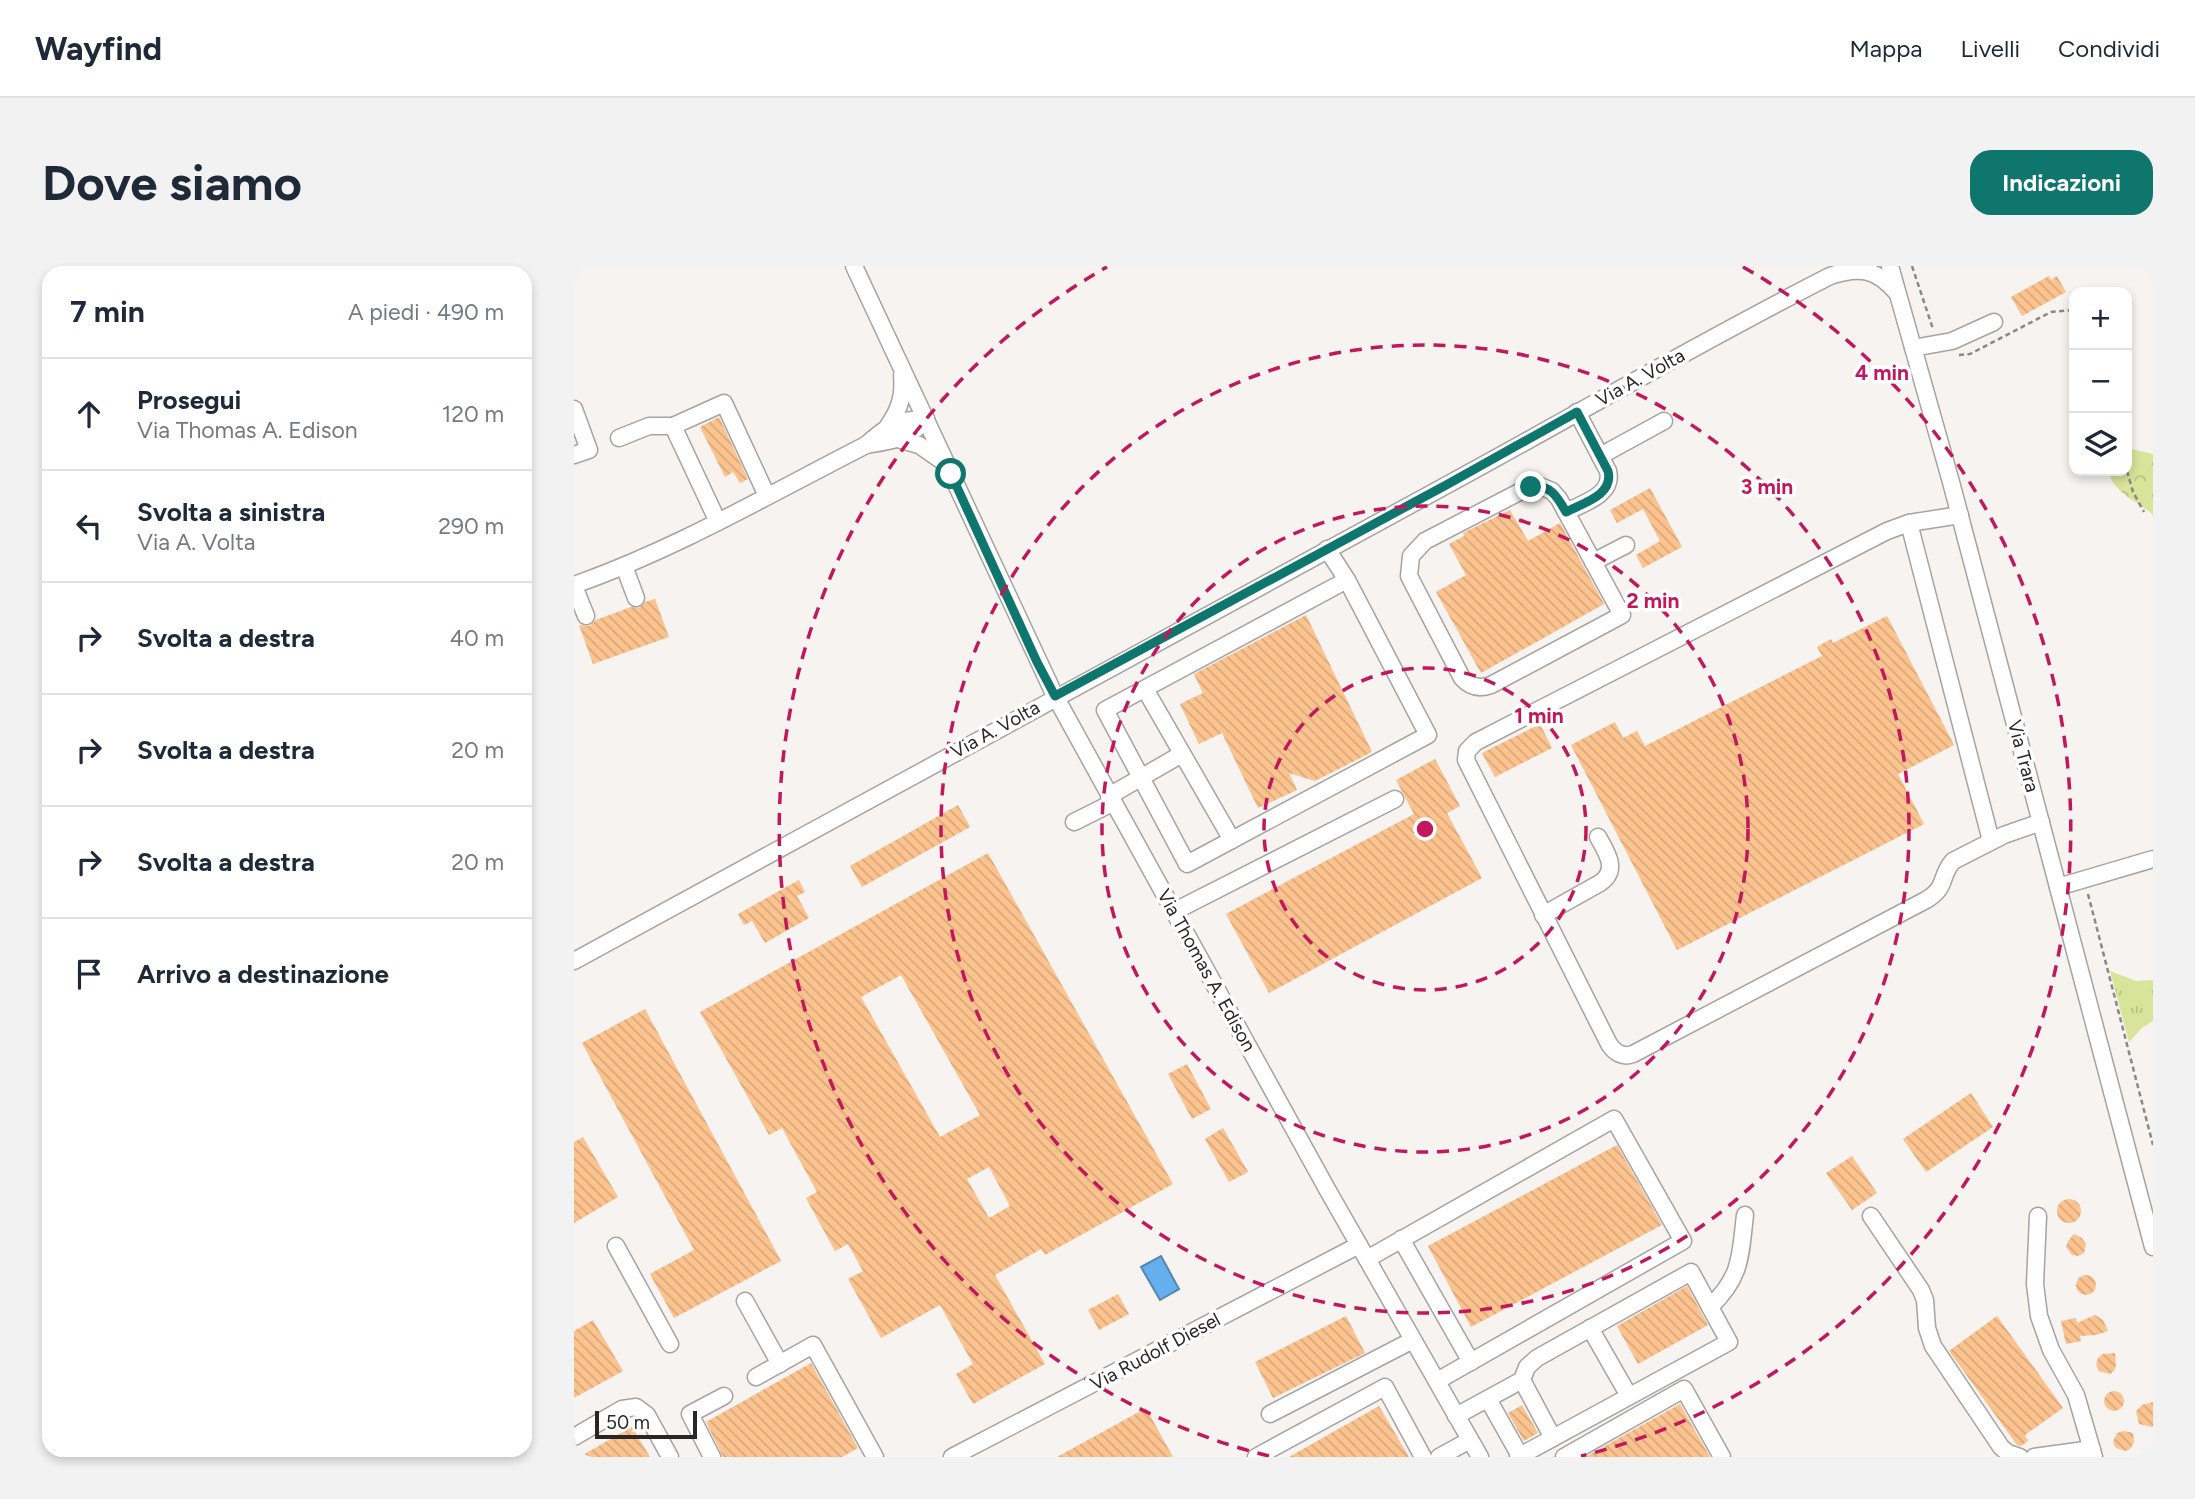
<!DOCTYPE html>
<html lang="it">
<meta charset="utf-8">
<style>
:root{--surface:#fff;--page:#f2f2f3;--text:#1f2937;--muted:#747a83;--line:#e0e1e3;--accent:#0f766e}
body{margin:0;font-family:Figtree,sans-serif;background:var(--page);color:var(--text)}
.controls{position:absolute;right:21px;top:21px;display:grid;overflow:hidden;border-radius:14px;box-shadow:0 4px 10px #0003}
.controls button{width:63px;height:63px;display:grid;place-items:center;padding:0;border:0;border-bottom:2px solid var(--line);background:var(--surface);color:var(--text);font:35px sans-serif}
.scale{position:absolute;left:21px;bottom:18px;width:102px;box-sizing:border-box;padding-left:7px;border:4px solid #292726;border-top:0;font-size:19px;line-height:24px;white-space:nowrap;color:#292726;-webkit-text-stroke:5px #fff;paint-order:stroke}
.stop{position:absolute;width:21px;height:21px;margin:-16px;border:5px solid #0f766e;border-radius:50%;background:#fff}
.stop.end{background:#0f766e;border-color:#fff;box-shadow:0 2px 7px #0008}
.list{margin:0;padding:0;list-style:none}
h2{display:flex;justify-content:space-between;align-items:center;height:91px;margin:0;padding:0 28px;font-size:30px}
h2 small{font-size:23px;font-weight:400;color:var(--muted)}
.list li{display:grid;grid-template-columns:46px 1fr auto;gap:21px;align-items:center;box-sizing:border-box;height:112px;padding:0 28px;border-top:2px solid var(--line)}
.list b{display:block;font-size:26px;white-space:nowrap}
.list p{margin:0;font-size:23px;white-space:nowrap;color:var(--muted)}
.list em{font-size:23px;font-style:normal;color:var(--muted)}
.icon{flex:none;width:38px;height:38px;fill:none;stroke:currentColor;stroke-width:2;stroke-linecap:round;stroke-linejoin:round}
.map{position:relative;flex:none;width:1579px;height:1191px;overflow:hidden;border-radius:21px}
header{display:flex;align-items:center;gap:42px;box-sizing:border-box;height:98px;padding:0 35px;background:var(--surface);border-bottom:2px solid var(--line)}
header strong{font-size:33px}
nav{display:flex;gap:38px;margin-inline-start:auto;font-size:24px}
.intro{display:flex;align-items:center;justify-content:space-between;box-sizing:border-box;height:168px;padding:0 42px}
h1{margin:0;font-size:49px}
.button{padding:18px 32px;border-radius:21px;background:var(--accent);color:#fff;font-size:24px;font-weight:700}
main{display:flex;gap:42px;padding:0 42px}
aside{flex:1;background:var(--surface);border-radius:21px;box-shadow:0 4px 10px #0003}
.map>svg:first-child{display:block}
.grass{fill:url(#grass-tufts)}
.forest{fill:url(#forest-crowns)}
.water{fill:#65afec;stroke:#5386b1;stroke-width:2}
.building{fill:url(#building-back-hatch);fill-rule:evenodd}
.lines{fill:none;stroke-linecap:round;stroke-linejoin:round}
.minor-casing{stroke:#a7a3a0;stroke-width:19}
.path{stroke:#8a8785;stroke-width:2.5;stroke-dasharray:5 3.5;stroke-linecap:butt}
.minor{stroke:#fff;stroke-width:16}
.route{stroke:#0f766e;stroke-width:9}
.ring{fill:none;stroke:#c2185b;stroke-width:3.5;stroke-dasharray:12 9}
.labels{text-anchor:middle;stroke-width:7;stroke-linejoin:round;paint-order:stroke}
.street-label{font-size:19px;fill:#292726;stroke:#fff}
.centre{fill:#c2185b;stroke:#fff;stroke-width:3.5}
.ring-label{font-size:21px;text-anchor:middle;font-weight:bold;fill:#c2185b;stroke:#fff;stroke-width:7;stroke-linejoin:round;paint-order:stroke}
</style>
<header>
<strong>Wayfind</strong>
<nav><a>Mappa</a><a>Livelli</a><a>Condividi</a></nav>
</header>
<div class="intro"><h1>Dove siamo</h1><a class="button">Indicazioni</a></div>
<main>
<aside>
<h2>7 min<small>A piedi · 490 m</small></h2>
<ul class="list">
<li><svg class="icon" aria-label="ahead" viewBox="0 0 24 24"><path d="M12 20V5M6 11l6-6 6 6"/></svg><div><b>Prosegui</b><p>Via Thomas A. Edison</p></div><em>120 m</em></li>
<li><svg class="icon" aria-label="left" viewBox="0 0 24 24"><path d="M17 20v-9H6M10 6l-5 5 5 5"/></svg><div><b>Svolta a sinistra</b><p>Via A. Volta</p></div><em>290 m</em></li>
<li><svg class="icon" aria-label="right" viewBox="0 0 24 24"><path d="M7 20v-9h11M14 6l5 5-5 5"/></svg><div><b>Svolta a destra</b></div><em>40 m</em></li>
<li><svg class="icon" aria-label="right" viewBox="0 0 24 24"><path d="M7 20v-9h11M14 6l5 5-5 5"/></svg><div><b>Svolta a destra</b></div><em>20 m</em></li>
<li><svg class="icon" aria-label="right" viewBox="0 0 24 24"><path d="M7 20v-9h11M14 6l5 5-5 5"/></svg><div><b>Svolta a destra</b></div><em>20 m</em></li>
<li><svg class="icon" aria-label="arrive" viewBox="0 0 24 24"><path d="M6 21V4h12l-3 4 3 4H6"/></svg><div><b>Arrivo a destinazione</b></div></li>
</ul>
</aside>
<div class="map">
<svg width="1579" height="1191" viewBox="0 0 1579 1191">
<defs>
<pattern id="grass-tufts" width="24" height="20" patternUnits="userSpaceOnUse" patternTransform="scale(1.75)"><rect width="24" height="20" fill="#d8e499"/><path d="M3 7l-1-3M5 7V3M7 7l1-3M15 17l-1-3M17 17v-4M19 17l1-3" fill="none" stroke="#b9c484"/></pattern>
<pattern id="forest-crowns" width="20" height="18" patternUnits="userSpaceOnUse" patternTransform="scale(1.75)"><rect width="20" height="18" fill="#d8e499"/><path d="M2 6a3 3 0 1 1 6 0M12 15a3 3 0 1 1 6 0" fill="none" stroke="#b9c484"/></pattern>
<pattern id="building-back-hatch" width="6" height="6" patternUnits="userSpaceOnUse" patternTransform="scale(1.75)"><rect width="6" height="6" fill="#fcc38f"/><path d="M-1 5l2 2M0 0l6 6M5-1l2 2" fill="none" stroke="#d8a87b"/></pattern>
</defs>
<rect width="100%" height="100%" fill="#f7f3f0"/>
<path class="grass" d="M1536,705L1562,715L1579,714V755L1568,762L1555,776Z"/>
<path class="forest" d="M1553,182L1579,188V249C1563,234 1541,229 1534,205H1553Z"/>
<path class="water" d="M587,990L605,1023L586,1034L567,1001Z"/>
<g class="building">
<path d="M1475,10L1477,14L1483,10L1492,26L1448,50L1437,31Z"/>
<path d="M145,151L174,213L166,217L159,206L151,211L126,161Z"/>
<path d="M1076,222L1108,281L1069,302L1062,289L1086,275L1069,243L1043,257L1036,244Z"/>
<path d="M936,244L954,275L986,257L1030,338L907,407L862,326L892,309L875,278L890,270L889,267Z"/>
<path d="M81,333L95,371L19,398L5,359L15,360L22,354L57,341L65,342L71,336Z"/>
<path d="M732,349L798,486L741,515L715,507L723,524L684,542L648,467L625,478L606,438L629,427L620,408Z"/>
<path d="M1313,350L1380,479L1324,508L1350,558L1103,684L997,479L1041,456L1049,472L1063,465L1071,480L1248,390L1243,381L1257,373L1259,377Z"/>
<path d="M966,458L978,482L921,511L908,487Z"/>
<path d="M861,493L886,540L873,547L908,612L695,727L652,648L840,548L822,514Z"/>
<path d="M384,539L396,561L288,621L276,600Z"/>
<path d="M414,587L599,918L471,989L467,983L421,1009L471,1098L399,1138L382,1108L399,1098L366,1039L307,1072L274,1013L289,1005L274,978L261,985L232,932L243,926L208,862L195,869L126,746ZM327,709L406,849L366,871L287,731ZM415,901L436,940L415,952L393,913Z"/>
<path d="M225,614L231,626L223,630L235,652L191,677L178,655L170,659L164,648Z"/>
<path d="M71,743L207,995L100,1052L76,1008L120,984L8,777Z"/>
<path d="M613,798L637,843L618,853L594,808Z"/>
<path d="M1397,827L1419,861L1352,906L1329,873Z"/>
<path d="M649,862L674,906L655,916L631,873Z"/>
<path d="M9,871L44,931L0,957V876Z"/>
<path d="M1043,879L1088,959L897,1061L854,980Z"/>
<path d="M1278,890L1303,927L1278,944L1252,907Z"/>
<circle cx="1495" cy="945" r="12"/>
<path d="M1500,968L1508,972L1512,978L1510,987L1504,990L1498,989L1492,981L1494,975Z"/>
<circle cx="1512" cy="1019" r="10"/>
<path d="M1113,1020L1134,1059L1064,1098L1043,1060Z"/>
<path d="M544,1028L555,1048L525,1064L514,1044Z"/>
<path d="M1521,1049L1529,1054L1534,1065L1522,1069L1506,1070L1507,1075L1492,1078L1487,1055L1502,1052L1503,1057Z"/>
<path d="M772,1050L791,1087L699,1132L681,1096Z"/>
<path d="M1423,1050L1489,1142L1451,1169L1454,1175L1447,1180L1443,1179L1375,1085Z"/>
<path d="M19,1054L49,1105L0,1132V1065Z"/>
<path d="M1541,1087L1542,1099L1540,1105L1536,1108L1525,1105L1522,1099L1524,1092L1529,1088Z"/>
<path d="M237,1097L284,1182L268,1191H149L132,1156Z"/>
<circle cx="1540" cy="1135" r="10"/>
<path d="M1579,1136V1161L1565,1158L1562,1145L1568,1139Z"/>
<path d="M1106,1138L1136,1191H1011L1038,1176Z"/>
<path d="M948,1139L964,1167L950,1175L934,1147Z"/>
<path d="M805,1140L835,1191H715Z"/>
<path d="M572,1142L599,1191H483Z"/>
<path d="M58,1161L76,1191H5Z"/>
<path d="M1550,1165L1559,1167L1560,1176L1557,1182L1552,1185L1542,1182L1539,1176L1543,1167Z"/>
</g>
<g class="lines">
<defs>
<g id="minor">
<path d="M280,0L481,430L753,923L906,1191"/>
<path d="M1316,0L1377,216L1579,981"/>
<path d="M1339,82L1378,75L1420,56"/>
<path d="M0,143L15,184L0,189"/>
<path d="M314,160C326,143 330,129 328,109"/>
<path d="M45,172L75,160H99"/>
<path d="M324,173L345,179L368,195"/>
<path d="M292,179C316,175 336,173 352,153"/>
<path d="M1026,190L1090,155"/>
<path d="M966,220L978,225L985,233L1048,349L917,419C906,423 896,421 888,412L835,310L837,290L851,275L953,222Z"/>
<path d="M992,246C1009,237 1040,229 1034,205L1003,146"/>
<path d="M1386,249L1335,257L1313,265L902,476L893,485L892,494L1035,778C1041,787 1049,792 1059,788L1352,634C1374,621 1365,611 1379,595L1430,569L1467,556"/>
<path d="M144,256L99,160L150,137L193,230"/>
<path d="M1335,257L1417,575"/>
<path d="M753,283L773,314L854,469L613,598L531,444L773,314"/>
<path d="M1019,296L1052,279"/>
<path d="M50,300L62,332"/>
<path d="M0,319C102,283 196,228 292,179C313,160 323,153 352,153"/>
<path d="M0,320L12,350"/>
<path d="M571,423L658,574"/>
<path d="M535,530L608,488"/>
<path d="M500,556L538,537"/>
<path d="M1484,621L1579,593"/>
<path d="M601,645L821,533"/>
<path d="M969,649L1026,617C1045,604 1033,587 1024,571"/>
<path d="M0,695C290,535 581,377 871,220C1000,150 1126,76 1256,10C1286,0 1303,3 1323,27"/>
<path d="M1297,950L1347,1024L1351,1034L1353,1062L1359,1080L1427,1181L1434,1187L1446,1191"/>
<path d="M1464,950L1461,1018L1465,1050L1477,1084L1502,1129L1520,1191"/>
<path d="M827,973L897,1096"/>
<path d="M42,980L96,1078"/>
<path d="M793,993L1040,853L1109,975L863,1115"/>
<path d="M171,1035L206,1098"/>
<path d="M1136,1041C1168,1010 1166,991 1171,949"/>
<path d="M1016,1062L1055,1130"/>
<path d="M182,1111L239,1079L301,1191"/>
<path d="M948,1114L979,1172"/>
<path d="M914,1133L946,1190"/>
<path d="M696,1148L839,1074"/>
<path d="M882,1150L948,1114L953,1101L963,1092L1117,1006L1155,1076L944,1191"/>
<path d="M0,1171L48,1143L62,1141L73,1149L96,1191"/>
<path d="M138,1191L116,1148L150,1130"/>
<path d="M378,1191L785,979"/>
<path d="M682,1191L811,1121L849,1191"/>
<path d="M865,1191L896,1174"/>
<path d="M990,1191L1110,1123L1148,1191"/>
<path d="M1460,1191L1518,1183"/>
</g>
</defs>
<use href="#minor" class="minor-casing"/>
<g class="path">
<path d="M1338,0L1359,63"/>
<path d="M1385,89L1396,88L1477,46L1500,44"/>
<path d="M1553,205L1559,226L1570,246"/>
<path d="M1514,628L1579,879"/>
</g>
<use href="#minor" class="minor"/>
</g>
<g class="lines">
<path class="route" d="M377,208L463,396L481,430L874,218L1003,146L1034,205C1040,229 1009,237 992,246C983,230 976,218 957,221"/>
</g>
<g class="ring">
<circle cx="851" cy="563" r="161"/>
<circle cx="851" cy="563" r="323"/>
<circle cx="851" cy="563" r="484"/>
<path d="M695 1190A646 646 0 0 1 533 1M1169 1A646 646 0 0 1 1007 1190"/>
</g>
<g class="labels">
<g class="street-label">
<text transform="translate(1066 111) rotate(-29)" y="7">Via A. Volta</text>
<text transform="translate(421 463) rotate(-29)" y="7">Via A. Volta</text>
<text transform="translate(1450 490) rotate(75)" y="7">Via Trara</text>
<text transform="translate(633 704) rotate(61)" y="7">Via Thomas A. Edison</text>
<text transform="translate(581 1085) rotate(-28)" y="7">Via Rudolf Diesel</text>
</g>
</g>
<circle cx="851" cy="563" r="10" class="centre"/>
<g class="ring-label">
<text x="1308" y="114">4 min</text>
<text x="1193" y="228">3 min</text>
<text x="1079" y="342">2 min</text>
<text x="965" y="457">1 min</text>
</g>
</svg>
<div class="controls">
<button>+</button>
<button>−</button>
<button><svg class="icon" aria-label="layers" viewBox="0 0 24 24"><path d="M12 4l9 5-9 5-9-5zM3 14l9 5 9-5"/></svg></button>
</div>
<div class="scale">50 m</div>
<div class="stop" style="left:377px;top:208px"></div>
<div class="stop end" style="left:957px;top:221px"></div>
</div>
</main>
